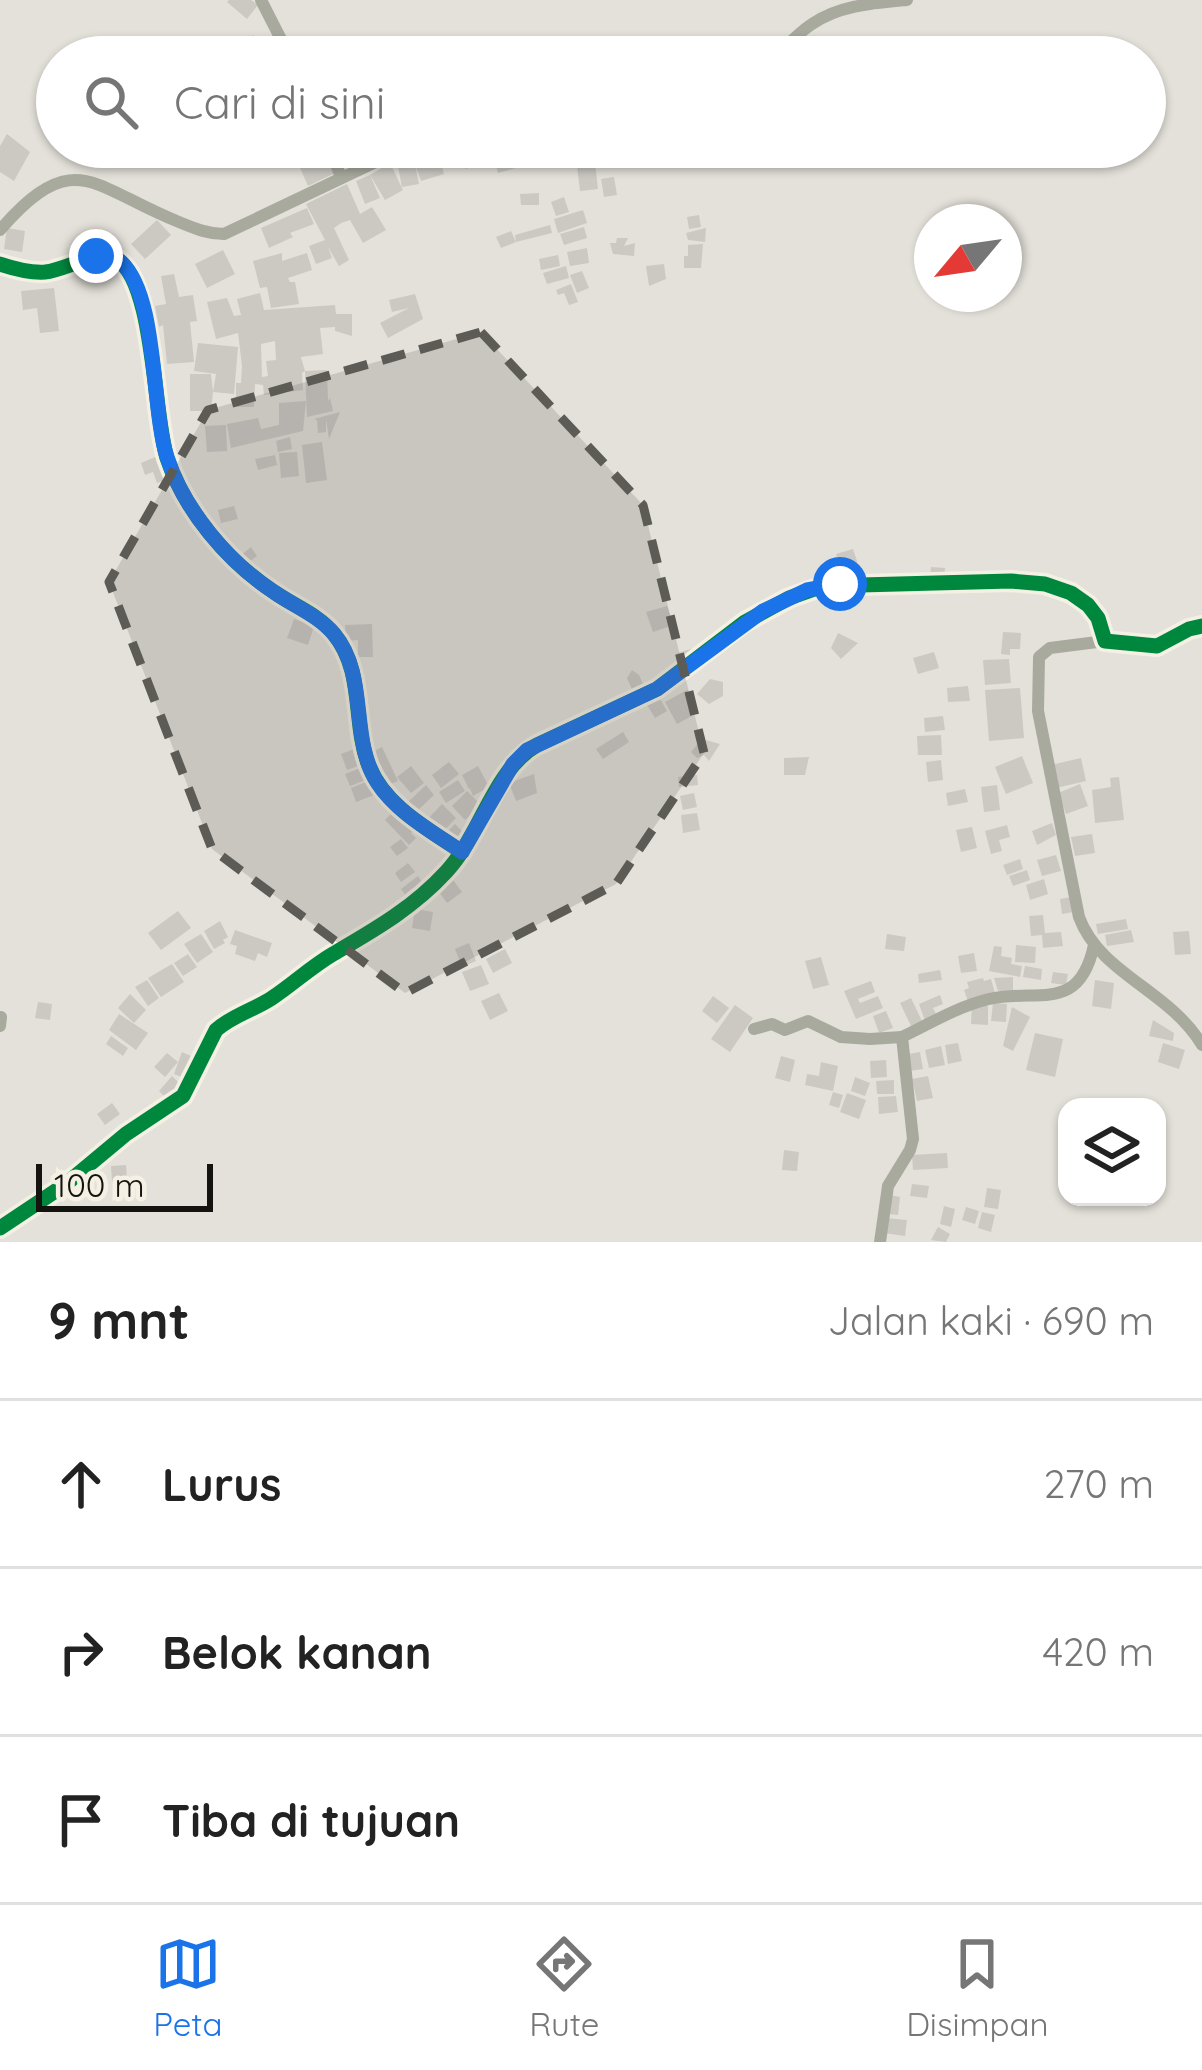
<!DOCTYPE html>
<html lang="id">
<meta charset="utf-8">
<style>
:root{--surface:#fff;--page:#f2f2f2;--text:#222;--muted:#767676;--line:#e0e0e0;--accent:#1a73e8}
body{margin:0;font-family:Quicksand,sans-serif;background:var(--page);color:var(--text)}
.controls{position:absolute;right:36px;bottom:36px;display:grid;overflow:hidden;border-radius:24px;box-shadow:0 3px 9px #0004}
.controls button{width:108px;height:108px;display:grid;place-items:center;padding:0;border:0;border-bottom:3px solid var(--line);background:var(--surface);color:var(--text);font:60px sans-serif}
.compass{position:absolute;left:914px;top:204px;width:108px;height:108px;border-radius:50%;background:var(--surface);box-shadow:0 3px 9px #0004;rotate:241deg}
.scale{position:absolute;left:36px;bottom:30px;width:177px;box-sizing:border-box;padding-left:12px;border:6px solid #14130f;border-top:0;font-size:33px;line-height:42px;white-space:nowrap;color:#14130f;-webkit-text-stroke:9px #f4f1e4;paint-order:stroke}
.stop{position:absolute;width:36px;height:36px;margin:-27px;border:9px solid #1a73e8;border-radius:50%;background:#fff}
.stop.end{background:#1a73e8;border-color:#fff;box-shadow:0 3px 12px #0008}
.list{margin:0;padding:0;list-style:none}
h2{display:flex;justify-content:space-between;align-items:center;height:156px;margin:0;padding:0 48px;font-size:51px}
h2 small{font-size:39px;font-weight:400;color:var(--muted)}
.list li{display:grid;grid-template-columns:78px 1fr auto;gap:36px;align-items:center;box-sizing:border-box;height:168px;padding:0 48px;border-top:3px solid var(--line)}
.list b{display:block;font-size:45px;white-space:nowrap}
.list em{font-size:39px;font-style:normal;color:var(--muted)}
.icon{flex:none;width:66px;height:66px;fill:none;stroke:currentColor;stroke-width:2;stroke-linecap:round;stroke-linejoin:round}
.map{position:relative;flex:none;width:1202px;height:1242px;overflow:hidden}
.search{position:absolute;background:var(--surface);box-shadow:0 3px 9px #0004;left:36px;right:36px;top:36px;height:132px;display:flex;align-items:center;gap:30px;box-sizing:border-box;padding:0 42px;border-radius:66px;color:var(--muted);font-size:45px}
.sheet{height:660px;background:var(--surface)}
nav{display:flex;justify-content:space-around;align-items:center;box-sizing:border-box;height:168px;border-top:3px solid var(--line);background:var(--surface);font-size:33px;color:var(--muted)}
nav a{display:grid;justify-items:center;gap:6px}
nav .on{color:var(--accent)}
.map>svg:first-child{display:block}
.building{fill:#ccc9c3;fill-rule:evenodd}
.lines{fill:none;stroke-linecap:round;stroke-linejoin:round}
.minor{stroke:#a8aa9e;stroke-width:12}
.cycleway-casing{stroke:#f4f1e4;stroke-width:22}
.cycleway{stroke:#00873e;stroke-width:15}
.route{stroke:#1a73e8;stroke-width:15}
.marked{fill:#5d5b56;fill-opacity:0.2;stroke:#5d5b56;stroke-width:9;stroke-dasharray:24 15;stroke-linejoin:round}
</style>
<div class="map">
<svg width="1202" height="1242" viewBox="0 0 1202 1242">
<rect width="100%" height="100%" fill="#e4e1da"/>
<g class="building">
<path d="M229,0H251L258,5L247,19L227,2Z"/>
<path d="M253,35L262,47L248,57H239L233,49Z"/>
<path d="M7,134L30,152L14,181L0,172V146Z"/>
<path d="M310,147H316L320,157L326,154L335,173L308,186L294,154Z"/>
<path d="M364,147H391L370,159Z"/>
<path d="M460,147H517L523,166L498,173L495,161L465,169Z"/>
<path d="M438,152L444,174L421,181L415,164L419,184L402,187L397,161Z"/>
<path d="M595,162L598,189L580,191L577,165Z"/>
<path d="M390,163L403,190L385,200L370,175Z"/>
<path d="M370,175L380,198L365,204L356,181Z"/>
<path d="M614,177L617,195L604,197L601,179Z"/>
<path d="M347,184L360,214L372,207L386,230L363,243L350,220L341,223L334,228L349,260L339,266L328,247L332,258L316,264L309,246L325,240L306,204Z"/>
<path d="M539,193V205H521L520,194Z"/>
<path d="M564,197L569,212L556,216L551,202Z"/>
<path d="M307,208L314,224L290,233L293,237L269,248L261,228Z"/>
<path d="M583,210L587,223L558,233L554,219Z"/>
<path d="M699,215L701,227L689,229L687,217Z"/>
<path d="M157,220L171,235L145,259L131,244Z"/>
<path d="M550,225L552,233L516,242L515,235Z"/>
<path d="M584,227L587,238L564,245L560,234Z"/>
<path d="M7,228L25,231L22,252L4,249Z"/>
<path d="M706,228L705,242L688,240L686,233Z"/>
<path d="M511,231L516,242L501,248L496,237Z"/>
<path d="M93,238L96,256L76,259L73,241Z"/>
<path d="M617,238H628L624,246L635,243L634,256L613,254L610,243H616Z"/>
<path d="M703,244L701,268H684V256H688V245Z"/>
<path d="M587,248L589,263L570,266L567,252Z"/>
<path d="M223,250L235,274L207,288L195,264Z"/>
<path d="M282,253V261L307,253L312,270L288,278L290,282H295L299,304L271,308L267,287L260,288L253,261Z"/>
<path d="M558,255L560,266L541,270L539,259Z"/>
<path d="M664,264L666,279L649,286L646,266Z"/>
<path d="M566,266L569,278L547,284L543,273Z"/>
<path d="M582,271L589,288L577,293L570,275Z"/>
<path d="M174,274L179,297L193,295L197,321L190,322L194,362L167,364L163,325L159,327L155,306L166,304L161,276Z"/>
<path d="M571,284L578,302L569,305L564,293L558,295L556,290Z"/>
<path d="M54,288L59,331L40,333L37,308L23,310L21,291Z"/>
<path d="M260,293L264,310L335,305L336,314H352V336L335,331V327L320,328L323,354L301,357L305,371L302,373L303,390L264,395L263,385L255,384L254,407H236V383H241L242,366L238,333L216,339L207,302L227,298L234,316L241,315L237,299ZM275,341L276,360L266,361L268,376L262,377L261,344Z"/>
<path d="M415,294L423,319L388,338L380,323L409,308L392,312L389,300Z"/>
<path d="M198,343L238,347L234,394L213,392L216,374L194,371Z"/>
<path d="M327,370L328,401L330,398L333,411L307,417L305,371Z"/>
<path d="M190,374H211L213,392L211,411H190Z"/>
<path d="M306,401L303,431L231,448L227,424L258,418L261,429L279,425V403Z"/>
<path d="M340,412L329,439L326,419V432L318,433L317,420L314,419Z"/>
<path d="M226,425L227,451L207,452L205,426Z"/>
<path d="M290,437L292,449L278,452L276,441Z"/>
<path d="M322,442L327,480L306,483L302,445Z"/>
<path d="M297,452L299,476L281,478L279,453Z"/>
<path d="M162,454L171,478L157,483L153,472L145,475L141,463Z"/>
<path d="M275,455L277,465L258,470L255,459Z"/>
<path d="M234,506L238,519L221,523L218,510Z"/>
<path d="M251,547L257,556L245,565L239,557Z"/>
<path d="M853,549L859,567L842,572L836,554Z"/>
<path d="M931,567L945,568L944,580L930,578Z"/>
<path d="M667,606L674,625L653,632L646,612Z"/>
<path d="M294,619L314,626L308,645L287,638Z"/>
<path d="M372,624L373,657H358V640L346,641L345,625Z"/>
<path d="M1003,632L1021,633L1020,649H1010V655L1001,654Z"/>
<path d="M838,633L858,643L841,659L831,648Z"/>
<path d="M698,647V652L691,661L680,664L677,653Z"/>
<path d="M934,652L939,668L918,674L913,658Z"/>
<path d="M1009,659L1011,683L985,685L983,660Z"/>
<path d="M632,670L639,675L645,688L634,694L627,678Z"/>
<path d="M710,679L723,682V696L709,704L697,694Z"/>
<path d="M968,686L970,701L948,702L947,688Z"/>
<path d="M1020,688L1024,738L989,741L985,690Z"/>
<path d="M687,690L699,712L677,724L665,702Z"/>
<path d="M659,697L667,711L655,718L647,705Z"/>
<path d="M943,716L945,730L925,732L924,718Z"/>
<path d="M623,732L629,742L603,759L596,749Z"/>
<path d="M941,735L942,755H918L917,736Z"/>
<path d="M702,739L720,744L709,761L704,755L697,758L691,752Z"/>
<path d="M382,747L398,781L384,787L368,754Z"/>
<path d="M357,748L363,764L347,770L341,754Z"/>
<path d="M1022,756L1033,783L1006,794L995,767Z"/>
<path d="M809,757L805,775H784V758Z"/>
<path d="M1081,758L1086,781L1056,788L1051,765Z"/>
<path d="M941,760L943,780L928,782L926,762Z"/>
<path d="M449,762L459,774L441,788L432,775Z"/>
<path d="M411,766L424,783L411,793L397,777Z"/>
<path d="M478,766L489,787L473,796L470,789L472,787L469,789L462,775Z"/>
<path d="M363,767L368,779L350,786L345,774Z"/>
<path d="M534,774L537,793L516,801L509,783Z"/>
<path d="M697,775L698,785L679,787L678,777Z"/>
<path d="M1119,777L1124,820L1095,823L1092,790L1111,787L1110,778Z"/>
<path d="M371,780L377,794L356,802L351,788Z"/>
<path d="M458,780L465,791L446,803L439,792Z"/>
<path d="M1080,784L1088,806L1066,814L1058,793Z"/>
<path d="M426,785L434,795L416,812L407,803Z"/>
<path d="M997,785L1000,810L984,812L981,787Z"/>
<path d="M965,789L968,802L948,806L946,793Z"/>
<path d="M467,791L481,805L465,820L452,806Z"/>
<path d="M694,793L697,807L683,810L680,796Z"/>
<path d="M442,804L456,818L441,834L426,821Z"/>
<path d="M398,807L418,826L411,833L416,838L409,845L385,820Z"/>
<path d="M697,813L700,830L683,833L681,815Z"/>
<path d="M1052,823L1056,835L1037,845L1032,831Z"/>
<path d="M455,824L467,836L457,845L446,833Z"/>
<path d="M1007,825L1010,837L999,840L1002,851L991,854L985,831Z"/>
<path d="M972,827L977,848L961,852L956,830Z"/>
<path d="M1092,834L1095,853L1075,856L1071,837Z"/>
<path d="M401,839L408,848L397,856L390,847Z"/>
<path d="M1056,855L1061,871L1042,876L1037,860Z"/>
<path d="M1020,859L1023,869L1007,875L1003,865Z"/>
<path d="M408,863L415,872L401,882L395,873Z"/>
<path d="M1027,870L1030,880L1013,886L1009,876Z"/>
<path d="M418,876L426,888L409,900L401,889Z"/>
<path d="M451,877L462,892L447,903L436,888Z"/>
<path d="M1044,879L1048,894L1030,900L1026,885Z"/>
<path d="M1071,897L1073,912L1062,914L1060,899Z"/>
<path d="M415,909L433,912L430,931L412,928Z"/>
<path d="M178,911L191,928L161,950L148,933Z"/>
<path d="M1043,915L1045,933L1061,932L1063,946L1043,948L1042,935L1031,936L1029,916Z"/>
<path d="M1126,919L1128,929L1098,934L1096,924Z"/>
<path d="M220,921L228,937L223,940L225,943L214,949L204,931Z"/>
<path d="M235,930L272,943L267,957L258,953L255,961L235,954L237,946L230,944Z"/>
<path d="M1131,930L1134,942L1107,946L1105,935Z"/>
<path d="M1189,931L1191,954L1175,955L1173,932Z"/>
<path d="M201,934L213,952L197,963L184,944Z"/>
<path d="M887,934L906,937L904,951L885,949Z"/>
<path d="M469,943L476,961L462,967L455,949Z"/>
<path d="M1016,945L1036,947L1035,963L1015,962Z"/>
<path d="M994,946L1002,947L1001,956L1012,958L1011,964L1022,966L1020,977L989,971Z"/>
<path d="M505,949L512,963L493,973L486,959Z"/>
<path d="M974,953L977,971L961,973L958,956Z"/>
<path d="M188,954L197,967L183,976L174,963Z"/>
<path d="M821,957L829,985L813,989L805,961Z"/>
<path d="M172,964L184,982L161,997L148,978Z"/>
<path d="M481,965L489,984L470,991L462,972Z"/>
<path d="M1025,966L1042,969L1041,980L1023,977Z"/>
<path d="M940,970L942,980L919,983L918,974Z"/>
<path d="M1053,972L1068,974L1066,985L1051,983Z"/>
<path d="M1013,977V991H998L994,978Z"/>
<path d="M983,978L984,981L991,979L995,993L968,1001L964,990L969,988L967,982Z"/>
<path d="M147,980L159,998L148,1006L135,987Z"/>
<path d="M1095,980L1114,983L1111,1009L1092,1006Z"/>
<path d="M871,981L875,992L858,999L860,1003L878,996L883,1008L856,1019L844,991Z"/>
<path d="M499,993L508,1011L490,1020L481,1001Z"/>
<path d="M130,994L146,1010L134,1023L118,1008Z"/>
<path d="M940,995L943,1004L933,1008L937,1016L925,1021L919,1004Z"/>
<path d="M713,996L729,1008L717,1023L702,1011Z"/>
<path d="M911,998L922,1021L911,1026L900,1003Z"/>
<path d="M38,1002L52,1004L50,1020L35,1018Z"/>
<path d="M993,1003L1007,1004L1006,1022L991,1021Z"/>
<path d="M735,1005L753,1018L730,1052L711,1039Z"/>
<path d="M972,1005L988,1006V1025L971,1024Z"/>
<path d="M1012,1007L1030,1017L1013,1051L1003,1046Z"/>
<path d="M886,1011L893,1028L879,1033L873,1016Z"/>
<path d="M119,1014L148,1033L136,1050L109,1030Z"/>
<path d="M1153,1020L1174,1033L1173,1041L1149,1036Z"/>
<path d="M1035,1033L1063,1039L1055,1077L1026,1070Z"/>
<path d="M111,1036L128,1048L123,1056L106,1044Z"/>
<path d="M958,1043L962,1061L948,1064L945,1045Z"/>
<path d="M1163,1043L1185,1050L1179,1069L1158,1062Z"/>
<path d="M941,1046L945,1065L929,1068L925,1050Z"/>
<path d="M182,1052L193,1057L186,1079L174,1074Z"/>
<path d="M920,1052L923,1069L910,1071L908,1054Z"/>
<path d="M167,1053L178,1062L165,1077L154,1067Z"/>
<path d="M781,1056L795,1060L790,1082L775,1078Z"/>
<path d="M886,1060L887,1077L871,1078L870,1061Z"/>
<path d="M821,1062L838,1066L833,1091L805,1085L807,1074L819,1076Z"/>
<path d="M172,1076L182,1086L169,1101L159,1091Z"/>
<path d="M928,1076L933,1098L917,1101L912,1079Z"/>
<path d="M855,1077L870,1083L865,1096L851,1091Z"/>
<path d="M894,1080V1094H877L876,1081Z"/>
<path d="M833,1092L843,1095L839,1108L829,1105Z"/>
<path d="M847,1093L866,1100L859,1119L840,1112Z"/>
<path d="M896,1096L898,1112L879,1114L878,1097Z"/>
<path d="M112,1103L120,1114L105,1125L97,1114Z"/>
<path d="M784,1150L799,1152L797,1171L782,1170Z"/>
<path d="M947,1153L948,1168L913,1170L912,1155Z"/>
<path d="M126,1165L127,1181L112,1182L111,1166Z"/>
<path d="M912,1184L929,1186L927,1198L910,1196Z"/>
<path d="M987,1188L1001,1190L998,1209L984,1207Z"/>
<path d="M890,1195L900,1197L898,1215L888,1214Z"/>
<path d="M944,1206L955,1209L951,1227L940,1224Z"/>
<path d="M966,1207L979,1211L975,1224L962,1220Z"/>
<path d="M982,1212L995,1215L991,1232L978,1228Z"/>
<path d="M885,1218L907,1220L905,1236L884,1233Z"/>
<path d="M938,1227L950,1234L946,1242L931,1240Z"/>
</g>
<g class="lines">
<g class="minor">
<path d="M261,0L290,57"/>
<path d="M775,57C787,46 798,33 812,24C840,5 875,3 907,0"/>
<path d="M329,147L341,177"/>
<path d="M0,230C75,144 93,188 179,222C194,228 207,234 224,234L388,156L425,147"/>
<path d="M0,264C15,269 30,273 45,272C66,270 98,249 115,258C155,279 153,415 167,458C185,511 228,562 274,592C294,606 319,615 334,634C365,672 352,723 369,766C385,806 428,829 462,852"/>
<path d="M1105,641L1050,648L1039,657L1038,711L1079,917C1100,974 1169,990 1202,1045"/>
<path d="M0,1026L1,1017"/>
<path d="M754,1029L772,1024L785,1030L808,1021L841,1037L870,1039L902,1037"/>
<path d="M0,1228L66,1184L126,1134L183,1096L216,1030C233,1015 254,1010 272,998C293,984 311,967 333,954C374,930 413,908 446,872C481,835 493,770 537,745L657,689L745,622L789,598L823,586L1011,581L1045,584L1071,593L1088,605L1098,618L1105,641L1157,646L1189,629L1202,626"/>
<path d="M880,1242L888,1186L910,1150L913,1139L902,1037C929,1024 959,1006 989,999C1038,988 1079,1014 1094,945"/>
</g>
<defs>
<g id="cycleway">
<path d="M0,264C15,269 30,273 45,272C66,270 98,249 115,258C155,279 153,415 167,458C185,511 228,562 274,592C294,606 319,615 334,634C365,672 352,723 369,766C385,806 428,829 462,852"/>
<path d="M0,1228L66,1184L126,1134L183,1096L216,1030C233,1015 254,1010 272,998C293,984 311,967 333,954C374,930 413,908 446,872C481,835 493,770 537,745L657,689L745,622L789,598L823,586L1011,581L1045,584L1071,593L1088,605L1098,618L1105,641L1157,646L1189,629L1202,626"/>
</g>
</defs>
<use href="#cycleway" class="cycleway-casing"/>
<use href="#cycleway" class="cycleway"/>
</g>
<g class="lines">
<path class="route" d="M96,256C106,255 113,255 121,262C158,296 151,408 167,457C184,510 228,562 274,592C294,606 318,615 334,634C369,676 349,737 377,782C396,812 433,832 462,852L513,764L527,750L657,689L763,611L807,590L840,584"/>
</g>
<path class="marked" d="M481,332L643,505L704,753L616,884L405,993L212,849L109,582L208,410Z"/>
</svg>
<div class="controls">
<button><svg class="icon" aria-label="layers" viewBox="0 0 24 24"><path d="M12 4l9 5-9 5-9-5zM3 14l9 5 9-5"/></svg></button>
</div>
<svg class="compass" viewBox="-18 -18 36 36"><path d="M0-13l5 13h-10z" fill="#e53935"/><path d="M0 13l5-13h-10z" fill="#767676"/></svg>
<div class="scale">100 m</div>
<div class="stop" style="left:840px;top:584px"></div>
<div class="stop end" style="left:96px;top:256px"></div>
<div class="search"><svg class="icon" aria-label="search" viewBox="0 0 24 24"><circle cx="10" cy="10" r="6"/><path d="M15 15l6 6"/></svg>Cari di sini</div>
</div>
<section class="sheet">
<h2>9 mnt<small>Jalan kaki · 690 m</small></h2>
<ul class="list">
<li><svg class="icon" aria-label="ahead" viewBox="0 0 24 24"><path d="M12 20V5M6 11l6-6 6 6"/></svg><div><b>Lurus</b></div><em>270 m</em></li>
<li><svg class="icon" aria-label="right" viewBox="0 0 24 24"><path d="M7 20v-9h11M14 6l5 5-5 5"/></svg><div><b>Belok kanan</b></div><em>420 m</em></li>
<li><svg class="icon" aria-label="arrive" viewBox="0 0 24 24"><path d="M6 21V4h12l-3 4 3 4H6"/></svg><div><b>Tiba di tujuan</b></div></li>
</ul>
</section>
<nav>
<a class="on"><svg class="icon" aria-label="map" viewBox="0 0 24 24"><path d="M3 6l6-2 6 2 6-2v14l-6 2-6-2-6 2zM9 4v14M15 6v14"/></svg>Peta</a>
<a><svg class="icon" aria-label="directions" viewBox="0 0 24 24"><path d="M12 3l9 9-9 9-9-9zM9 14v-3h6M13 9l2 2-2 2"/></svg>Rute</a>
<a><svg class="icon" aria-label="saved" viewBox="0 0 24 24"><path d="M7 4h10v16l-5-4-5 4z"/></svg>Disimpan</a>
</nav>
